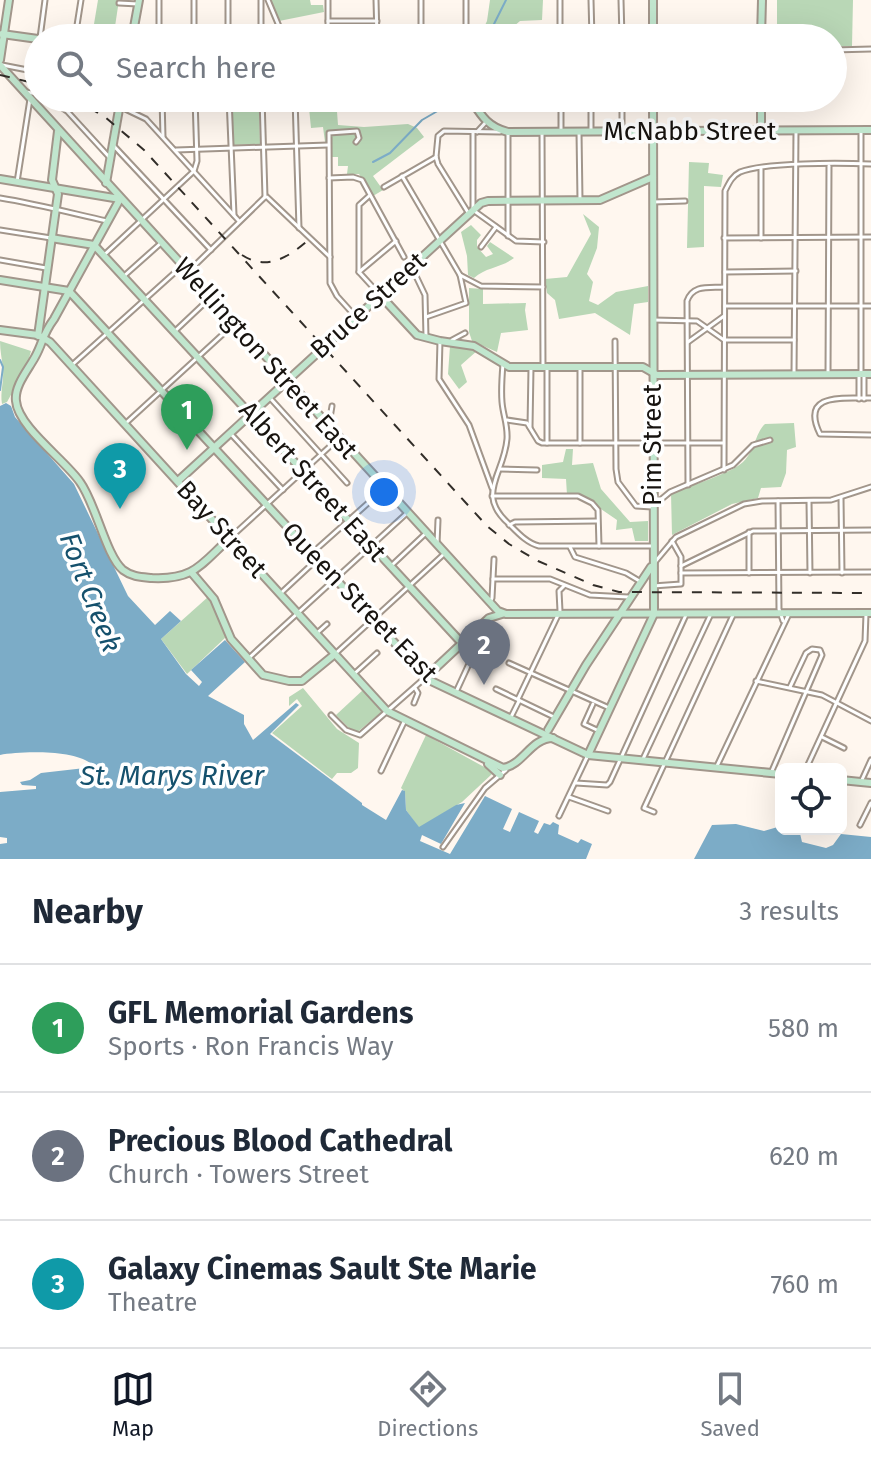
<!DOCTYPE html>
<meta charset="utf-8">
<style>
:root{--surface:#fff;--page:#f2f2f3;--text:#1f2937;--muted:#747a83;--line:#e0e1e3;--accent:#111827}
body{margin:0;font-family:"Fira Sans",sans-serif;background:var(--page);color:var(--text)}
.controls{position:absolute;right:24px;bottom:24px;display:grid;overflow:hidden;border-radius:12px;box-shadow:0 8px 32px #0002}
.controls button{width:72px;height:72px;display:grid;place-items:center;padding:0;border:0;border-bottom:2px solid var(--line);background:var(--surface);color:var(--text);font:40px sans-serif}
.you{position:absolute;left:384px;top:492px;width:28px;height:28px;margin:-20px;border:6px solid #fff;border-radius:50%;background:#1a73e8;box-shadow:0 0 0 12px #1a73e833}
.badge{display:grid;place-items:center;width:52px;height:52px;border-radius:50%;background:var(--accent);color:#fff;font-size:26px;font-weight:700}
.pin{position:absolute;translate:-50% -66px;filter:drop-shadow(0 2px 4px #0008)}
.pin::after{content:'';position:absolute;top:42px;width:28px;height:24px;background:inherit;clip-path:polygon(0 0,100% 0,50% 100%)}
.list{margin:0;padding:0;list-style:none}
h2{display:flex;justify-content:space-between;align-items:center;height:104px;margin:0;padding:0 32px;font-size:34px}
h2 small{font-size:26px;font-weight:400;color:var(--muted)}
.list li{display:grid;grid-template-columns:52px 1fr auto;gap:24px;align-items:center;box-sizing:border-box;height:128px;padding:0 32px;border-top:2px solid var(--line)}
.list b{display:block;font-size:30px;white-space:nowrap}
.list p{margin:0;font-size:26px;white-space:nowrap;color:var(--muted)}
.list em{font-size:26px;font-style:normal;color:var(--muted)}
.icon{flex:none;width:44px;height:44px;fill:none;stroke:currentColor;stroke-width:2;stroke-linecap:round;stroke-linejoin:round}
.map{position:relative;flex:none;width:871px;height:859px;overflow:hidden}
.search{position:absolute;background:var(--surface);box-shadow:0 8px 32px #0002;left:24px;right:24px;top:24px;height:88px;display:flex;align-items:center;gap:20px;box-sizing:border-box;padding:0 28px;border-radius:44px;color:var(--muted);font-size:30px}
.sheet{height:488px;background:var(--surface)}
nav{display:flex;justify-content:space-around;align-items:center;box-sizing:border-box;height:112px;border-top:2px solid var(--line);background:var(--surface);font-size:22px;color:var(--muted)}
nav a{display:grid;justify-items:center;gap:4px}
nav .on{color:var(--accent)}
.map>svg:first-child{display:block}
.green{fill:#b9d7b6}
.water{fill:#7cacc7}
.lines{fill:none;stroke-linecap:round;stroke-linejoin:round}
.stream{stroke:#7cacc7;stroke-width:2}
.street-casing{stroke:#a2968b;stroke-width:7}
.secondary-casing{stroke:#a2968b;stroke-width:10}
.street{stroke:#fff;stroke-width:3}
.secondary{stroke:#c1e6ce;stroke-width:6}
.rail{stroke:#322e29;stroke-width:2;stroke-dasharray:10 10;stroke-linecap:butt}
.labels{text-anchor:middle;stroke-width:7;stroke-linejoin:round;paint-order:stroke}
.street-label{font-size:26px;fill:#17130f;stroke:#fff}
.water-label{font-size:28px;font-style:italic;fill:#15516d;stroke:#fff}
</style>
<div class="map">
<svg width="871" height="859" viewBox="0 0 871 859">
<rect width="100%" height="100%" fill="#fff7ef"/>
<g class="green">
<path d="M98,0H119L114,33L93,30Z"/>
<path d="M270,0H310L311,5H323L324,12L279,21Z"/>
<path d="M490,0H543L542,20L520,21L500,38H479L487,21Z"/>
<path d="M777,0H853L852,46L833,47V38L791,37L790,30L777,31Z"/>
<path d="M231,98H259L260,144L232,145Z"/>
<path d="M308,98H336L338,125L364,127L408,124L417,128L424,137L373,176L383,190L373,196L359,174H347L348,166H338V157H330V148L325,142L323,127L311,128Z"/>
<path d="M689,162L709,163L708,173L723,175L721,187L704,186V247L687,248Z"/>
<path d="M583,214L599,227L597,248L587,274L593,282L589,301L598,305L616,292L648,286V302L634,304L630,335L595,313L559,319L555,300L547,293L545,279L567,277L591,234Z"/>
<path d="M471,225L481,235L477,240V247L486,257L493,254L487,246L490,242L514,258C501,268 486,267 474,278L468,275L467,256L461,232Z"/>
<path d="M469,288L483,289V304L526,303L525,310L528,330L501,333L497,352L472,341L469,332Z"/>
<path d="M0,341L31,351L27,366L7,402L2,404C0,392 4,381 3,369C2,359 0,351 0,341Z"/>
<path d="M454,343L478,350L461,365L467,382L459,389L448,374L450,346Z"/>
<path d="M794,423L796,447L787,450L786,473L781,487L761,488L758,498L732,504L672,535L671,493C687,487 732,473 743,462C756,449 755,433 765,424Z"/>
<path d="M566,449H573L572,465L593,463L601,489L630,522L648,521V541H635L632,528L616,530L617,520L582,496L567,495L566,479L542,478V465L563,462Z"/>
<path d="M208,597L218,616L226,637L187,674L161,639Z"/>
<path d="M303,688L337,729L359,743L358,768L351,773H337L332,779L272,733L302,706L297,699L289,706V697Z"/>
<path d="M364,689L384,710L355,734L336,715Z"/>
<path d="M426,735L486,768L492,774L462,802L419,828L406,810L405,792L401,788Z"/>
</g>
<g class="water">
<path d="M6,403L11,406L15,417L74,484L128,596L155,625L170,611L181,621L161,639L186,674L199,686L202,682L191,670L225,640L245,662L208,696L244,715V724L253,740L296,703L299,705L270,734L362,803V805L386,820L402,790L405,791L406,810L419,827L456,805L465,803L441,844L422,835L420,841L450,854L485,796L512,809L503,829L510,832L519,812L539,821L534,832L538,834L544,823L550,825L553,822L559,825L558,834L578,843L581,839L592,844L586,859H0V844L7,843V838L0,837V792L36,789V786L22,785L20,782L30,780L41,773L85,768L90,763C73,750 21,751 0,755V406Z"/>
<path d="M736,824L764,831L781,826V829H799L802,842L826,848L833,845L841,834L871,837V859H694L712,825Z"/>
</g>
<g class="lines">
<g class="stream">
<path d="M487,38L506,0"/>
<path d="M373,162L390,153L422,120L460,98"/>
<path d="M0,360L3,367L0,390"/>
</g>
<defs>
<g id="street">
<path d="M159,0V38"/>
<path d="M194,0V38"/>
<path d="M228,0V38"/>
<path d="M268,0L284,38"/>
<path d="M376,0L377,38"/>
<path d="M466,0V38"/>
<path d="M560,0V38"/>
<path d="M591,0L592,38"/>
<path d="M621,0L622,38"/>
<path d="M119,3L138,4"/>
<path d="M328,21H377"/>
<path d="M40,38L45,0"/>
<path d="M75,38L81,0"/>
<path d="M261,38V0"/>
<path d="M328,38V0"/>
<path d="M421,38V0"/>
<path d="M833,50L871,49"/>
<path d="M2,65L38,72"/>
<path d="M26,92L38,94"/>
<path d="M48,98L67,111L110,158"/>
<path d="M162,98L163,137"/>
<path d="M229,98L234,215"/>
<path d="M262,98L265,197"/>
<path d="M295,98L299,228"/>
<path d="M561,98V131"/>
<path d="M622,98V130"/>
<path d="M787,99L789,98"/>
<path d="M119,106L146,119L239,221"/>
<path d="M591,130V98"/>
<path d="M861,130V374"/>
<path d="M542,131L543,368"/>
<path d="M473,132V210L516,241L544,242"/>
<path d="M477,132L486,122"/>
<path d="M508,132V236"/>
<path d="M579,132L580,200"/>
<path d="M356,142L359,138L357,131L329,133L330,283L337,296L356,317"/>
<path d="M113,145L211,250"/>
<path d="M176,150L328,145"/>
<path d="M402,176L460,275L481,286L543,287"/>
<path d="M329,178L353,177L362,180L404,257"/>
<path d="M17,182L30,99"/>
<path d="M384,187L436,157"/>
<path d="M369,196L359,205V272L380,295"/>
<path d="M267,197L330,257"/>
<path d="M0,198C37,204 71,213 107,221"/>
<path d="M653,202L685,201"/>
<path d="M469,214L438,164L436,157L438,136L444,131L500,132"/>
<path d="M0,230L51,238"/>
<path d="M724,238L871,237"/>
<path d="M761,238V169"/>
<path d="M481,247L496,227"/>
<path d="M104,255L194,171L197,161L195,98"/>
<path d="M0,260L46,268"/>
<path d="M190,270L265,197"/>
<path d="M359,272L396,241"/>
<path d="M725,272L796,271"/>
<path d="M415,274L425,295L426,337"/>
<path d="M124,276L161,243"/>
<path d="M725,306H871"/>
<path d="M426,317L466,303L460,275"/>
<path d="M653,320L697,321L724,340H794"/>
<path d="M174,332L210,298"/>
<path d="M452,340L465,333"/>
<path d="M440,341L439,379L469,425L492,488"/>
<path d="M615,341L616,469L618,482L636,506L652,507L670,492L733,465L753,445L770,440"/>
<path d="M688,342L724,316"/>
<path d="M503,364C502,376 501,390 502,402C503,415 508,425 507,439C504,475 475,494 509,524C518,533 527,543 539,546H652"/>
<path d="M72,365L182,266"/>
<path d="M580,368V443"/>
<path d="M828,374L829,166"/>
<path d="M859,374V399"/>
<path d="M864,374V399"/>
<path d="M794,375L796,131"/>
<path d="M871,398C846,399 799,391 820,434L871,435"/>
<path d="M271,399L347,483"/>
<path d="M507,420L527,423L538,441L542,443H723"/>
<path d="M126,423L234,324"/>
<path d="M329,424L332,406"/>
<path d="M530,427L531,368"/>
<path d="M231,434L283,490"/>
<path d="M547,443V368"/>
<path d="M500,469L537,470"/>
<path d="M724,470L725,191C729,183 732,176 740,172C764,162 842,163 871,164"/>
<path d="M688,485L687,301C693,284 709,288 724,287"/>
<path d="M492,496H578L592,503L598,510L599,546"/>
<path d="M841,498L842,573"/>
<path d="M778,501L779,609L783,621"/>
<path d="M809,501L810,573"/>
<path d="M509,525L515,522L597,521"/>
<path d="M749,532V573"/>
<path d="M230,538L339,438"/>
<path d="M437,544L438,520"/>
<path d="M570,547L575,557L626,573L641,582"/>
<path d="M311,554L385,488"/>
<path d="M655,562L676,537L744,504L762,501L831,500L871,487"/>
<path d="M391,566L426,533"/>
<path d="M681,566L753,531L871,530"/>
<path d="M681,573L871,572"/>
<path d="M493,579H550L590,595L628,597"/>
<path d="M653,586L681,584V557L672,541"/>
<path d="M281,593L310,566"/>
<path d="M490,602L492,598L494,559"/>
<path d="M317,633L327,624"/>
<path d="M335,654L444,554"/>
<path d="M250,657L407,513"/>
<path d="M509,663L607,707"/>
<path d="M354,674L377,653"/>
<path d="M756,681L822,695L871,721"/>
<path d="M496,689L554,717"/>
<path d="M456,692L474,653"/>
<path d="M518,699L560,611L559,591L564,586"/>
<path d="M414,703L418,693L415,688"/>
<path d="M593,704L584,724L599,731"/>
<path d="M331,715L346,730L360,735L426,677"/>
<path d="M510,719L519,701"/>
<path d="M822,737L844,748"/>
<path d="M642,761L710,616"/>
<path d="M716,768L788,616"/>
<path d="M806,769L865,641L866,614"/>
<path d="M381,771L405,720"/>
<path d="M771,773L822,655L820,650L812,649L806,653L790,687"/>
<path d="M861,782L871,760"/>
<path d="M576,783L607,785L610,782L686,615"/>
<path d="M569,797L608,811"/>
<path d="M654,812L644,808L734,613"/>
<path d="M559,816L588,755"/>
<path d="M860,825L871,803"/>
<path d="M443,847L485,788L506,770"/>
</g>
<g id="secondary">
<path d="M653,0V38"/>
<path d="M2,34L38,39"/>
<path d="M132,38L139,0"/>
<path d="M761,38L762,0"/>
<path d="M0,60L9,0"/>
<path d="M0,65L498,611L506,614L871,613"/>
<path d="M470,98C481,115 487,127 508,132L871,130"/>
<path d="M761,131V98"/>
<path d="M0,179L120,199"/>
<path d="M106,183L121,98"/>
<path d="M120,199L54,319C42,335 43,343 35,357C28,370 14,386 16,401C18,427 65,460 80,482C96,504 106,556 123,570C132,577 142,577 152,578C195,580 201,564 230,538"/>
<path d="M51,238L94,245L459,640"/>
<path d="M0,280L69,291"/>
<path d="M69,291L429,680L588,755L781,774"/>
<path d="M380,295L417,335L440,341L474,346L509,367H643L657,375L871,374"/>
<path d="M0,330L38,335L50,342L387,711L503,768C523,765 531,738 553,738"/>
<path d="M38,336L58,194L52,180L58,131"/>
<path d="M178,481L481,203L488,201L600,200L653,177"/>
<path d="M192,573L214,599L231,639L263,675L289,681H302L335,654"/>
<path d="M426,677L489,618L502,614"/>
<path d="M548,730L586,665L651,567"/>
<path d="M588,755L654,614L653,98"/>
<path d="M488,764L500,775"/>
<path d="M841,780L871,783"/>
</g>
</defs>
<use href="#street" class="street-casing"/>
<use href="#secondary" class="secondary-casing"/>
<use href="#street" class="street"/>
<use href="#secondary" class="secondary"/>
<g class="rail">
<path d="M0,75L38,84"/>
<path d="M72,98L105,117L144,150L487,526L509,544L538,561L593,585L619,592L871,593"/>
<path d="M242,255C266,271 287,258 306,242"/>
</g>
</g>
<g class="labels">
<g class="street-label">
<text x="690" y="140">McNabb Street</text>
<text transform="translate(368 305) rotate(-42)" y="9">Bruce Street</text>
<text transform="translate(266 358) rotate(48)" y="9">Wellington Street East</text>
<text transform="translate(652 445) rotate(-90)" y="9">Pim Street</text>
<text transform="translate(313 481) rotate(48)" y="9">Albert Street East</text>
<text transform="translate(222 529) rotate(48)" y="9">Bay Street</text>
<text transform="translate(360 602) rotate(46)" y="9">Queen Street East</text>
</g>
<g class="water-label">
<text transform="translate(91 592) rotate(69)" y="10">Fort Creek</text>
<text x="172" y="785">St. Marys River</text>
</g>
</g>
</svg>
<div class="controls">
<button><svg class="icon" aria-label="locate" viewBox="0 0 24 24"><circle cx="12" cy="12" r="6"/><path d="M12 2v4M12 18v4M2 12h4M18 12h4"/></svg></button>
</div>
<div class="you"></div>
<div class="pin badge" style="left:187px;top:450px;background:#2e9e5b">1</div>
<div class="pin badge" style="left:484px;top:685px;background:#6b7280">2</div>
<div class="pin badge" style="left:120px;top:509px;background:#0f9aa8">3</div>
<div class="search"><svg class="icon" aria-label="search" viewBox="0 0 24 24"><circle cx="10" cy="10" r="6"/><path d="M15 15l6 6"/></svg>Search here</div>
</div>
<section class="sheet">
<h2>Nearby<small>3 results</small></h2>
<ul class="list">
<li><span class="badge" style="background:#2e9e5b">1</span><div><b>GFL Memorial Gardens</b><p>Sports · Ron Francis Way</p></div><em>580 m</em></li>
<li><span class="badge" style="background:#6b7280">2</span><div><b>Precious Blood Cathedral</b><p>Church · Towers Street</p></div><em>620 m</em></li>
<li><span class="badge" style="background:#0f9aa8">3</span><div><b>Galaxy Cinemas Sault Ste Marie</b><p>Theatre</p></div><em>760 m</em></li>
</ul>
</section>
<nav>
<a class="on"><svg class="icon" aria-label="map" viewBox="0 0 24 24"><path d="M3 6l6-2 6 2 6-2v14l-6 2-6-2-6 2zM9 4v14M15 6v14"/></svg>Map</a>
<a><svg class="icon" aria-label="directions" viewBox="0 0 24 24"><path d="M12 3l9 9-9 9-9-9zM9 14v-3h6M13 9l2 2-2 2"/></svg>Directions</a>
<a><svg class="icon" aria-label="saved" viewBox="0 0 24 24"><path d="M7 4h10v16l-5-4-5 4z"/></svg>Saved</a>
</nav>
